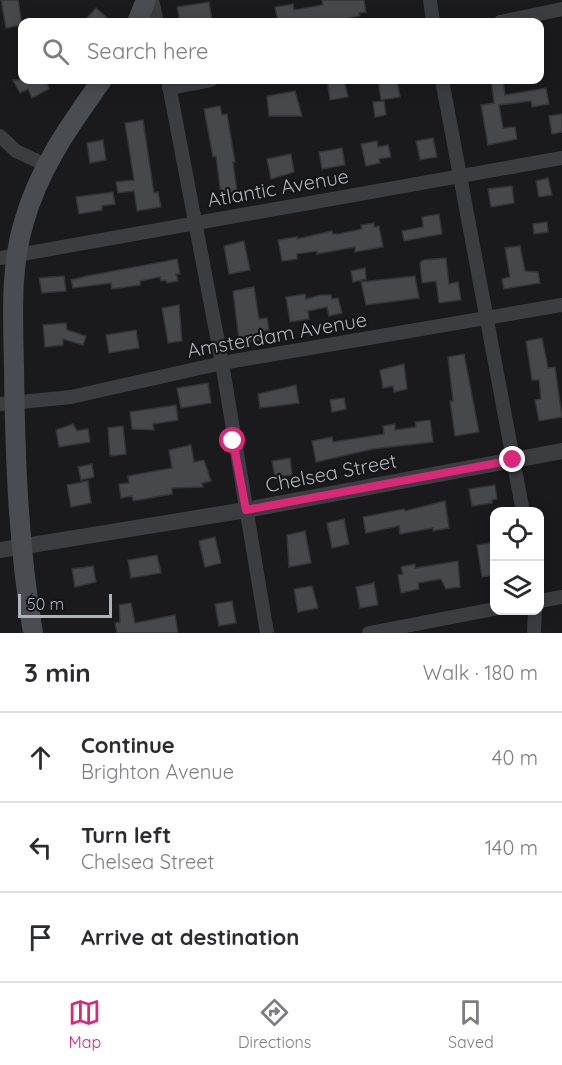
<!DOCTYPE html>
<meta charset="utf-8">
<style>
:root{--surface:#fff;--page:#f7f7f7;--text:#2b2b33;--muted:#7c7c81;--line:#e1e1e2;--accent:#db2777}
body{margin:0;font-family:Quicksand,sans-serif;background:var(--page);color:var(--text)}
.controls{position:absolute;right:18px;bottom:18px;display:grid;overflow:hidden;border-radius:12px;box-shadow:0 3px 15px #0003}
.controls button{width:54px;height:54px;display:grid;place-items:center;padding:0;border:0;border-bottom:2px solid var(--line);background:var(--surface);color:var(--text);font:30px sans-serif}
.scale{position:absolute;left:18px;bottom:15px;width:94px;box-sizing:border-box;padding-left:6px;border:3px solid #adb3ba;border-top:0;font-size:16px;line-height:21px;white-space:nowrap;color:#adb3ba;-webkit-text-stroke:4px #151517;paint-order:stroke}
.stop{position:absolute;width:18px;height:18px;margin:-14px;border:4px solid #db2777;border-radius:50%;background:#fff}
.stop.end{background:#db2777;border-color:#fff;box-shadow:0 2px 6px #0008}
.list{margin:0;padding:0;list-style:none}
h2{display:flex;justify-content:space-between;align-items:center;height:78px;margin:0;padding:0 24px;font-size:26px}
h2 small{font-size:20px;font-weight:400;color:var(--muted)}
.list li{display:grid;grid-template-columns:39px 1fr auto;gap:18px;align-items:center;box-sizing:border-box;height:90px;padding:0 24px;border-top:2px solid var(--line)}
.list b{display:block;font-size:22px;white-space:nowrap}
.list p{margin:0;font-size:20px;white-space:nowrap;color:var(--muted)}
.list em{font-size:20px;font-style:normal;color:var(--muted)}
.icon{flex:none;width:33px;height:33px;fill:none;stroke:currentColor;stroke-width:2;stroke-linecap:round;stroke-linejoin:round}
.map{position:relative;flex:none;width:562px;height:633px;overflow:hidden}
.search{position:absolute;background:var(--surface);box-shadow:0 3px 15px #0003;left:18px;right:18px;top:18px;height:66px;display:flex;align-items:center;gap:15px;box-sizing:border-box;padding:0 21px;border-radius:12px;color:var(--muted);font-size:22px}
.sheet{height:348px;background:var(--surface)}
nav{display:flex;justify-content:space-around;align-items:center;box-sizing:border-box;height:84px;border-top:2px solid var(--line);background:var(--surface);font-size:16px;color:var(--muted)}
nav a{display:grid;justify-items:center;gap:3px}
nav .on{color:var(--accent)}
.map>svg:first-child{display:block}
.building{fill:#47484c;stroke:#343438;stroke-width:1.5}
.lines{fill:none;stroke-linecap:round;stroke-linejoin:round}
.minor{stroke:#3b3d41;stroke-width:14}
.tertiary{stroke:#3b3d41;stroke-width:16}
.secondary{stroke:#494c50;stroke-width:20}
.route{stroke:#db2777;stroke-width:8}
.labels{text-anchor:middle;stroke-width:4.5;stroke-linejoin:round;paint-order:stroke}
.street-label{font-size:20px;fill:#adb3ba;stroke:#151517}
</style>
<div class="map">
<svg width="562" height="633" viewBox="0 0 562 633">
<rect width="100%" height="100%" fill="#1a1a1c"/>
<g class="building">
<path d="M1,0H18L22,25L6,28Z"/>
<path d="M322,0H364L366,12L359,13L360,16L328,22H278L275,7L293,4L294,10L323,5Z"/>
<path d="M209,2L212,20L180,22L177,7Z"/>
<path d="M96,8L112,22H83Z"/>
<path d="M13,80H46L49,89L32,98L28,89L20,93Z"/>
<path d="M327,80H344L348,97L330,100Z"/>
<path d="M378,80H397L400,97L381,100Z"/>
<path d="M491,80H503L505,95L546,88L549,104L532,107L531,101L499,105L503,128L515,127L517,139L488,145L481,105L494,103Z"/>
<path d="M295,91L302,116H269L267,96Z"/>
<path d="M384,101L386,115L375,117L373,102Z"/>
<path d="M220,106L222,115L227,114L235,162H233L237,192L221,196L216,156L213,157L204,109Z"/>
<path d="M562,114V132L552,134L549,116Z"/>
<path d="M143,120L154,193L158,192L161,207L137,211L134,191L118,193L116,182L134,180L125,123Z"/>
<path d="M433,138L437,157L420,160L416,141Z"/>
<path d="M103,140L106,160L90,163L87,143Z"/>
<path d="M377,141L378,147L388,145L391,157L379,159L380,163L366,166L361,144Z"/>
<path d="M342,148L345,165L322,169L319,152Z"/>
<path d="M291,154L294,172L271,179L267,159Z"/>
<path d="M548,178L552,195L539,197L536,181Z"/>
<path d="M512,186L514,203L491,207L488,189Z"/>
<path d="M113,192L115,204L102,206V210L79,214L76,197Z"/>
<path d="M439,214L442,234L404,241L402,231L423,227L422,217Z"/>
<path d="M547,222L548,232L534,234L533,224Z"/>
<path d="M374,223V227L379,226L383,247L355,252V247L317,254V251L297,254V259L282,261L278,240L297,237V239L332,231L333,234H338L362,229L361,225Z"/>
<path d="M244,241L250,270L229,274L224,246Z"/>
<path d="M520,246L525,271L538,272L540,283L504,289L502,279L510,277L505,248Z"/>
<path d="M446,258L449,284L458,282L461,300L439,303L436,281L422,283L420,263L423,260Z"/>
<path d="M177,259L180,274H176L178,281L167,283L166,280L161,281L160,277L140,281V285L112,289L111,283L73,288L71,280L87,276Z"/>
<path d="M365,268L366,279L353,282L351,271Z"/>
<path d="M64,276L66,291L42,293L39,278Z"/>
<path d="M415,276L419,298L366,305L361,282Z"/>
<path d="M254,287L259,319L267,318L269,330L261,331L263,339L249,342L248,338L239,340L233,291Z"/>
<path d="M305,294L306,299L321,295H331L332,299L338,298L342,313L329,316L327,307L308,311L309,319L290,322L286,297Z"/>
<path d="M179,305L182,341L168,343L162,308Z"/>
<path d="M66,323L67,330L86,336L83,345L63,339V345L45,347L43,325Z"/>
<path d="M136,330L139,348L109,353L106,335Z"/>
<path d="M542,338L548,368L555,367L562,417L539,421L535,400L541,399L539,380H532L526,341Z"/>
<path d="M464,354L479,432L455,436L450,401H453L448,357Z"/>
<path d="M404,364L407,389L394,392L393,386L383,388L380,370Z"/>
<path d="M208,383L211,403L181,408L177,388Z"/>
<path d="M296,385L299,403L260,408L258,394Z"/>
<path d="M344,398L346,409L332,412L330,400Z"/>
<path d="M176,405L178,420L153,424L154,430L132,429L130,412Z"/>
<path d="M430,420L433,442L373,449L316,462L312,441L332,437L333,442L384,434L383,426L395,424V430L416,427L415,422Z"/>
<path d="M73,424L77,431L88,429L90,442L59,447L56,430Z"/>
<path d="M123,426L126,454L110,456L108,428Z"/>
<path d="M191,445L194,462L204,460L211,481L202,483L203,487L172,488V494L144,499L133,501L132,496L121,498L119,484L129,483L128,476L172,468L169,450Z"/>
<path d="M290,458L292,475L275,477L272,461Z"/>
<path d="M92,464L94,477L81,480L78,467Z"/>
<path d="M88,481L91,503L71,507L67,485Z"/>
<path d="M495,485L497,499L492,500V503L472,506L469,489Z"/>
<path d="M445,501L449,528L433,531V528L400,534L399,526L366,533L363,517L404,509L405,511Z"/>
<path d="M344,519L349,544L332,548L327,523Z"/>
<path d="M305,531L311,563L289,567L287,535Z"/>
<path d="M215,537L221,563L205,567L199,541Z"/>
<path d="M495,542V575L482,577L477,545Z"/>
<path d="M157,555L161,573L131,578L128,560Z"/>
<path d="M458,561L460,587L446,589L441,579L418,583L419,589L401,593L398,575L403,574L401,567L415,564V568Z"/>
<path d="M93,566L96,582L75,587L72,569Z"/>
<path d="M374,583L378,605L360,608L356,587Z"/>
<path d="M312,586L318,608L298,612L294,589Z"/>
<path d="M232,601L236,623L219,626L215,604Z"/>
<path d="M131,603L135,623L175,615L178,633H117L115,623L120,622L119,605Z"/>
</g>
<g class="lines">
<g class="minor">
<path d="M152,0L157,22"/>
<path d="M430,0L433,22"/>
<path d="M500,22L562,9"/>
<path d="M168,80L222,363L267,633"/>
<path d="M442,80L523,512"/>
<path d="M169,88L211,80"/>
<path d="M0,136L16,151L46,165"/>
<path d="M0,258L562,158"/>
<path d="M0,404L71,397L222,363L562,305"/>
<path d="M540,601L562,597"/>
<path d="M369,633L494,609"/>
<path d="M534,633L535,610"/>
</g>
<path class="tertiary" d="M0,550L246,510L562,451"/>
<g class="secondary">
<path d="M137,22L146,0"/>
<path d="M33,633C18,544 15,456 14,366C13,318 10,268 24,222C39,168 70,125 102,80"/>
</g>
</g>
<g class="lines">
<path class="route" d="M233,441L246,510L513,460"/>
</g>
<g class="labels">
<g class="street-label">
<text transform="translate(278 188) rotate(-10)" y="7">Atlantic Avenue</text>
<text transform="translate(277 335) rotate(-10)" y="7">Amsterdam Avenue</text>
<text transform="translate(331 473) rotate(-11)" y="7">Chelsea Street</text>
</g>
</g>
</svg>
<div class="controls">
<button><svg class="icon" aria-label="locate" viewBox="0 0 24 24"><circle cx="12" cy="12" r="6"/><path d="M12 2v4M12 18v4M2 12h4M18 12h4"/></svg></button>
<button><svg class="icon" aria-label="layers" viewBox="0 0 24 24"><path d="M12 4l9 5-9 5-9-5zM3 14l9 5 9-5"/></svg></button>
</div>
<div class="scale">50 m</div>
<div class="stop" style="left:233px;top:441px"></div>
<div class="stop end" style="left:513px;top:460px"></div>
<div class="search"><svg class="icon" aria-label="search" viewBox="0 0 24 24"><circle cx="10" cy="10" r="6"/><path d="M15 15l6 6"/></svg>Search here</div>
</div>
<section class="sheet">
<h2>3 min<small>Walk · 180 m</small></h2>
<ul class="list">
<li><svg class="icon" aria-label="ahead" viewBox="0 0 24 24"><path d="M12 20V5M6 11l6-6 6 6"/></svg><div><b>Continue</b><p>Brighton Avenue</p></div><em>40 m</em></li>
<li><svg class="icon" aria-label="left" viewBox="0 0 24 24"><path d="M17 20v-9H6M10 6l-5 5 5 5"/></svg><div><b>Turn left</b><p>Chelsea Street</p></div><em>140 m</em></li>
<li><svg class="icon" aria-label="arrive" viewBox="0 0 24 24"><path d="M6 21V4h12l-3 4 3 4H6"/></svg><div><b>Arrive at destination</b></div></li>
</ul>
</section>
<nav>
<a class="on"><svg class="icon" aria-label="map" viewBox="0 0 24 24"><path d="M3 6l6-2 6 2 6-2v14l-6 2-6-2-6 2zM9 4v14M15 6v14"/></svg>Map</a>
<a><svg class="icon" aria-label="directions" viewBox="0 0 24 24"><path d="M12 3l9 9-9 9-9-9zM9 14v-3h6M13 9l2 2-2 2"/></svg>Directions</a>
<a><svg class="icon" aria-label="saved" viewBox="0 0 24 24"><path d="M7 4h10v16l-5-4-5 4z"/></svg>Saved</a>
</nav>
